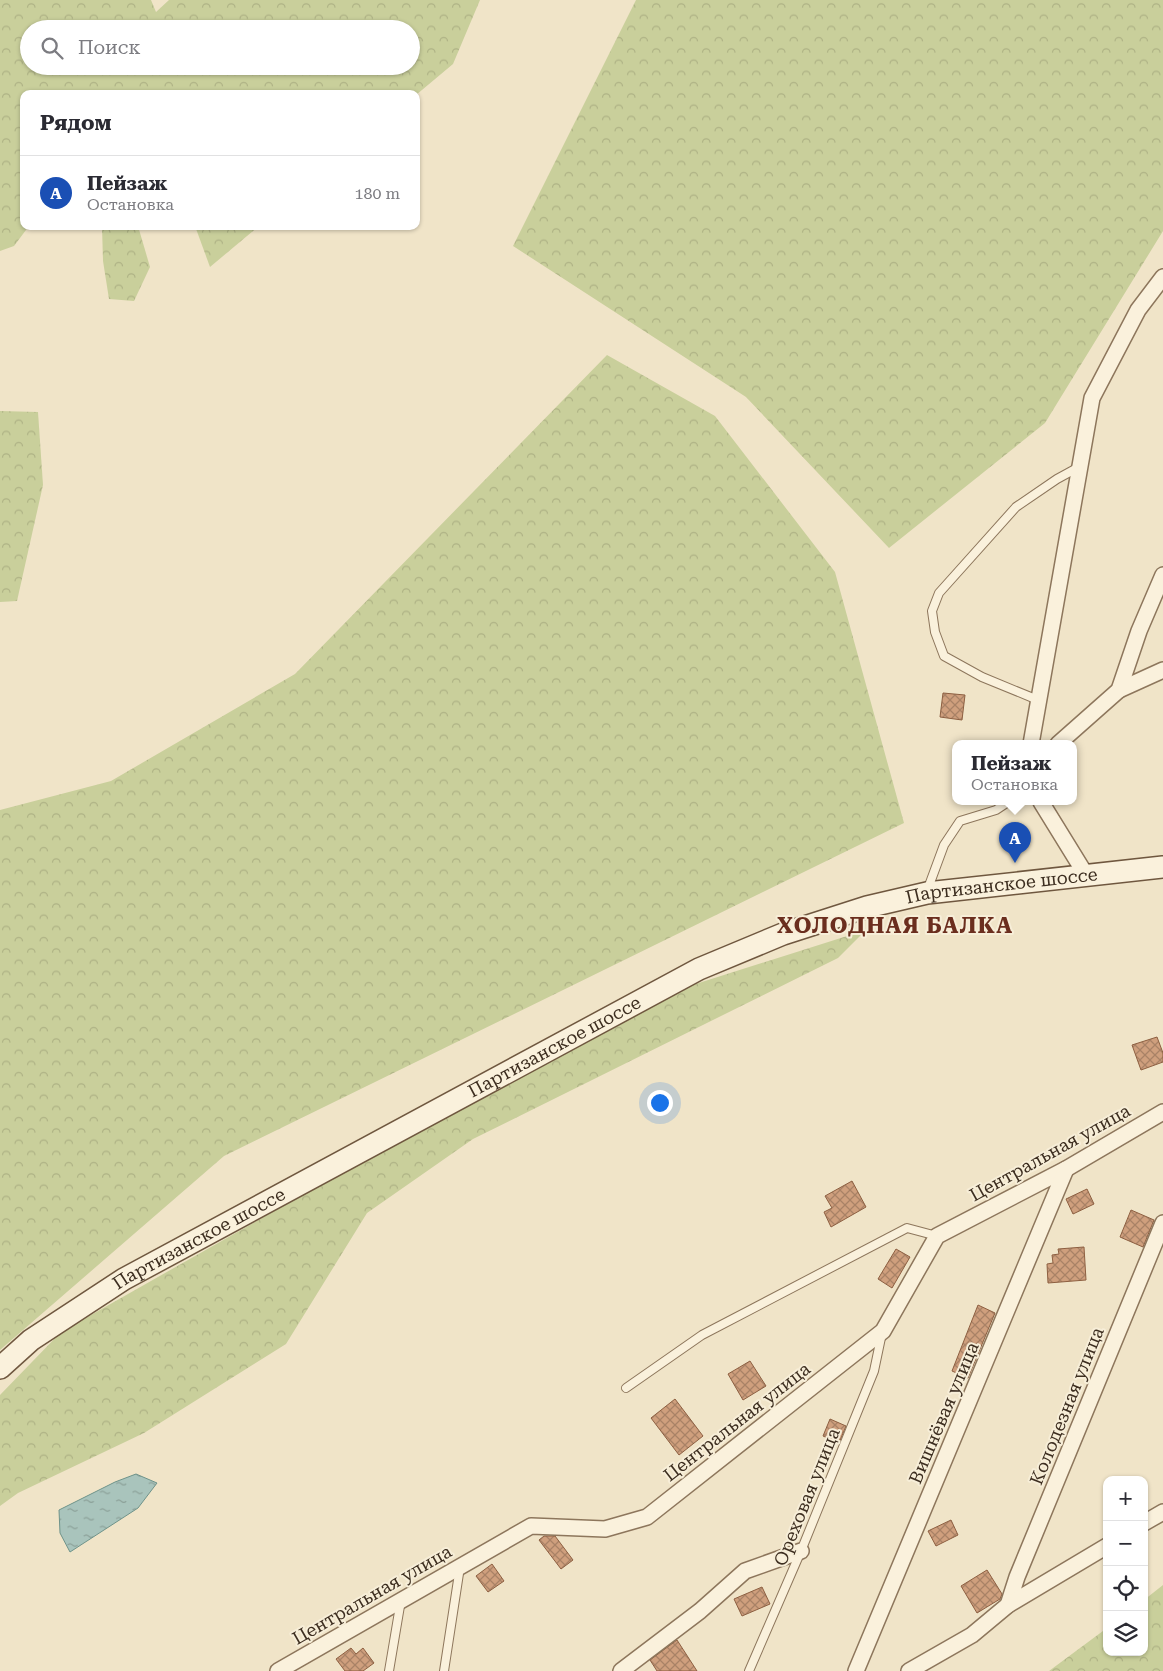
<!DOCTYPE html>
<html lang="ru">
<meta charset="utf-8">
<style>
:root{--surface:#fff;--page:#f7f7f7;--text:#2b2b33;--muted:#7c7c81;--line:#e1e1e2;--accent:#9e2a2b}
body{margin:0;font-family:"Roboto Serif",serif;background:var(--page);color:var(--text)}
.controls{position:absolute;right:15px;bottom:15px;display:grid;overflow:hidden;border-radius:10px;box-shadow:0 1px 4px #0004}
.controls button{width:45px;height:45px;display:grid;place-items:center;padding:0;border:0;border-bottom:1px solid var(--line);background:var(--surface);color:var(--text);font:25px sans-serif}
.you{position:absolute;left:659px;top:1102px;width:18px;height:18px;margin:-12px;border:4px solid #fff;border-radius:50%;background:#1a73e8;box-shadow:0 0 0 8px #1a73e833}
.badge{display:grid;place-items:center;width:32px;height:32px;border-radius:50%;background:var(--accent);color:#fff;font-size:16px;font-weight:700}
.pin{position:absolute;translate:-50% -41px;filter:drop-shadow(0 1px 2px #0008)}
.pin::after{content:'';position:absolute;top:26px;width:18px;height:15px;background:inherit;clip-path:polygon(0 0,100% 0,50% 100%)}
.popup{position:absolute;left:952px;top:740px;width:125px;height:65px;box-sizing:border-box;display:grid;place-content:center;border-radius:10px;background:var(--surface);filter:drop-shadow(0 1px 4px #0005);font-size:16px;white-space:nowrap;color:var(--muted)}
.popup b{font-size:19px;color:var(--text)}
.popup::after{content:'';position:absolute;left:50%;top:100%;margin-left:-10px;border:10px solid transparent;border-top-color:var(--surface)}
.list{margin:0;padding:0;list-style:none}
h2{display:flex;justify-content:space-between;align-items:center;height:65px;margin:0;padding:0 20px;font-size:21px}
h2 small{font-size:16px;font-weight:400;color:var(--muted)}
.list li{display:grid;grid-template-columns:32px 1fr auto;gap:15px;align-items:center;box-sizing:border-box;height:75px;padding:0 20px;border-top:1px solid var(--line)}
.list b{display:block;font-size:19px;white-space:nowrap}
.list p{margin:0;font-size:16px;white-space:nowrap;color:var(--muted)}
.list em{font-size:16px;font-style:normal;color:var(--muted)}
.icon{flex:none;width:28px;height:28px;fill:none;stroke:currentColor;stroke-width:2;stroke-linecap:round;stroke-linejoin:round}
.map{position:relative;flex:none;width:1163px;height:1671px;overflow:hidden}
.search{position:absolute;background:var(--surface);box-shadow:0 1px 4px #0004;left:20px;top:20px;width:400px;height:55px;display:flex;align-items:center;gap:12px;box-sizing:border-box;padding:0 18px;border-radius:28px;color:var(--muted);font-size:19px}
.panel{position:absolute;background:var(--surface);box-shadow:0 1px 4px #0004;left:20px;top:90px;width:400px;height:140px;border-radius:10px}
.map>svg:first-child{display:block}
.forest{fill:url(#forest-crowns);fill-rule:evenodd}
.water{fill:url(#water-ripples);stroke:#6f938a}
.building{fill:url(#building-cross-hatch);stroke:#8d5f41}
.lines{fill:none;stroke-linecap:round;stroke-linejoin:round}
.lane-casing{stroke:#8d765c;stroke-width:10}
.street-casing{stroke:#8d765c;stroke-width:18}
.secondary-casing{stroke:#6f573f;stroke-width:24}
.lane{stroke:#faf1dc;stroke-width:8}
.street{stroke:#faf1dc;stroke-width:15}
.secondary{stroke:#faf1dc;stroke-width:21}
.labels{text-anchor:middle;stroke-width:4;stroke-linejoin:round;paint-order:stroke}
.street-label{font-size:18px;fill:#3d2e20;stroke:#f7eed8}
.district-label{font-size:22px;font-weight:bold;letter-spacing:1px;fill:#6b2e1e;stroke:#f7eed8}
</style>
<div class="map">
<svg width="1163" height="1671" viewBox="0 0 1163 1671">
<defs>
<pattern id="forest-crowns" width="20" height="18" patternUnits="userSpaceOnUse" patternTransform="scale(1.25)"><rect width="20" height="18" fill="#c9cf9b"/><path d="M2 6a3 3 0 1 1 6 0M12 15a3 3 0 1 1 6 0" fill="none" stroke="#aeb285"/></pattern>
<pattern id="water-ripples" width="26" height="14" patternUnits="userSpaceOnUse" patternTransform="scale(1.25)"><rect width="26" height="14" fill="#a9c4bc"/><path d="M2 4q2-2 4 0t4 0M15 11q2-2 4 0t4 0" fill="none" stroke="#8ba098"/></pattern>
<pattern id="building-cross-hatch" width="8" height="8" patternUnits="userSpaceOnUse" patternTransform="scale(1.25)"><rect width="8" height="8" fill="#cf9f7d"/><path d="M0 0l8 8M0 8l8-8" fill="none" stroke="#a98266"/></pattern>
</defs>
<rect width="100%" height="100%" fill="#f0e4c8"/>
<g class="forest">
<path d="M0,0H151L156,12L169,0H480L453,64L416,95L24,94V226H29L14,246L0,251ZM29,29H411V66H29Z"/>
<path d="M636,0H1163V231L1045,423L889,548L746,397L513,246Z"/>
<path d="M102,226H138L150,267L134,301L109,299L103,261Z"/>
<path d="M195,226H259L210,267Z"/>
<path d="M607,355L715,416L835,572L904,823L224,1156L0,1350V810L111,781L295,674Z"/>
<path d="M0,411L38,412L43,485L17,601L0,602Z"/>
<path d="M866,930L838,958L473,1139L367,1213L286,1344L144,1433L18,1493L0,1506V1395L61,1332L419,1129L683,988Z"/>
<path d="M1163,1585V1671H1049L1107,1628V1652H1144V1600Z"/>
</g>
<path class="water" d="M136,1474L157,1483L138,1508L70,1552L60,1533L59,1510L115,1482Z"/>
<g class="building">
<path d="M943,693L965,695L962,720L940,717Z"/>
<path d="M1157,1037L1163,1053V1062L1141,1070L1132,1045Z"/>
<path d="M852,1181L866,1207L831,1227L824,1212L832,1208L825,1196Z"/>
<path d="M1087,1189L1094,1204L1073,1214L1066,1199Z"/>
<path d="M1131,1210L1154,1220L1143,1247L1120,1237Z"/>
<path d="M1084,1247L1086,1280L1048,1283L1047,1264L1053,1263L1052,1255L1059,1254L1058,1249Z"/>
<path d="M896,1249L910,1257L892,1288L878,1279Z"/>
<path d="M978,1305L995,1313L968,1378L952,1371Z"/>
<path d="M750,1361L766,1386L743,1400L728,1374Z"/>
<path d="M675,1399L703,1436L679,1455L651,1418Z"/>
<path d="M830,1419L846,1426L839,1443L823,1436Z"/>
<path d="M951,1520L958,1535L936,1546L928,1531Z"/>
<path d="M544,1536H555L573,1560L561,1569L539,1540Z"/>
<path d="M492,1564L504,1581L488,1592L476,1576Z"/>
<path d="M987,1570L1002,1594L1000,1599L977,1613L961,1586Z"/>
<path d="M762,1587L770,1604L742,1616L734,1599Z"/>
<path d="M677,1640L697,1671H657L650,1660Z"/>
<path d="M351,1648L356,1654L363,1648L374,1663L363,1671H345L336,1659Z"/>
</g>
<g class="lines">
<defs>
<g id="lane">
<path d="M1038,700L982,677L944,656L935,632L932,611L939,593L1016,507L1057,479L1079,467"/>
<path d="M927,891L944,845L960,821L996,810L1008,802"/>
<path d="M626,1388L702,1335L907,1228L937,1236"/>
<path d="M389,1671L401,1600"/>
<path d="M444,1671L460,1567"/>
<path d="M749,1671L801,1551L874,1371L882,1333"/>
</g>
<g id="street">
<path d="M1119,690L1163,670"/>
<path d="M1031,744L1092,398L1138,310L1163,277"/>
<path d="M1058,744L1119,690L1139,631L1163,575"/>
<path d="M1041,802L1086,875"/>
<path d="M1144,1523L1163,1512"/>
<path d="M1008,1605L1017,1577L1163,1223"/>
<path d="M278,1671L531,1526L605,1529L647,1517L883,1331L937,1236L1066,1169L1163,1112"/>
<path d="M621,1671L700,1611L745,1571L801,1551"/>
<path d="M856,1671L1066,1169"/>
<path d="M909,1671L972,1635L1008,1605L1107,1546"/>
</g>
<g id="secondary">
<path id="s1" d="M0,1368L31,1340L124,1279L699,969L783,934L867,907L927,893L1163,867"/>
</g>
</defs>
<use href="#lane" class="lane-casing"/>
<use href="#street" class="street-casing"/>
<use href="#secondary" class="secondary-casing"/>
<use href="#lane" class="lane"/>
<use href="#street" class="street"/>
<use href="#secondary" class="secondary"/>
</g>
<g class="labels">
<g class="street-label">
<text dy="6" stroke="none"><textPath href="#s1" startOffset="1122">Партизанское шоссе</textPath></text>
<text dy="6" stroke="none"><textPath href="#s1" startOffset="642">Партизанское шоссе</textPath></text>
<text transform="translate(1050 1153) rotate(-29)" y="6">Центральная улица</text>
<text dy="6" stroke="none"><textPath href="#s1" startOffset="238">Партизанское шоссе</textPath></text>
<text transform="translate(1067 1406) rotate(-68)" y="6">Колодезная улица</text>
<text transform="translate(944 1413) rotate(-67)" y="6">Вишнёвая улица</text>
<text transform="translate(737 1422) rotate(-38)" y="6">Центральная улица</text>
<text transform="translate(807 1497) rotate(-68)" y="6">Ореховая улица</text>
<text transform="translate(372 1595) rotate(-30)" y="6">Центральная улица</text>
</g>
<g class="district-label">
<text x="895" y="933">ХОЛОДНАЯ БАЛКА</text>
</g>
</g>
</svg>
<div class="controls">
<button>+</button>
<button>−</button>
<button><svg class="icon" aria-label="locate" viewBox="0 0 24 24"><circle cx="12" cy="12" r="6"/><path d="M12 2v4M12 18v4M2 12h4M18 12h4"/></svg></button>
<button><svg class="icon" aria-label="layers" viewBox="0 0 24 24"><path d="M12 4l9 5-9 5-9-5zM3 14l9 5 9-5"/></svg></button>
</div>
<div class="you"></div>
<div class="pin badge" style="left:1015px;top:863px;background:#1a4fb4">A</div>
<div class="popup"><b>Пейзаж</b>Остановка</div>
<div class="search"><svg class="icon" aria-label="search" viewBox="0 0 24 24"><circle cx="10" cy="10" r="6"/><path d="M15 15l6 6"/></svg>Поиск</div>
<section class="panel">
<h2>Рядом<small></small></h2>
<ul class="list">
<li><span class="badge" style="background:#1a4fb4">A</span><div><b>Пейзаж</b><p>Остановка</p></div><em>180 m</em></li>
</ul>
</section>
</div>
